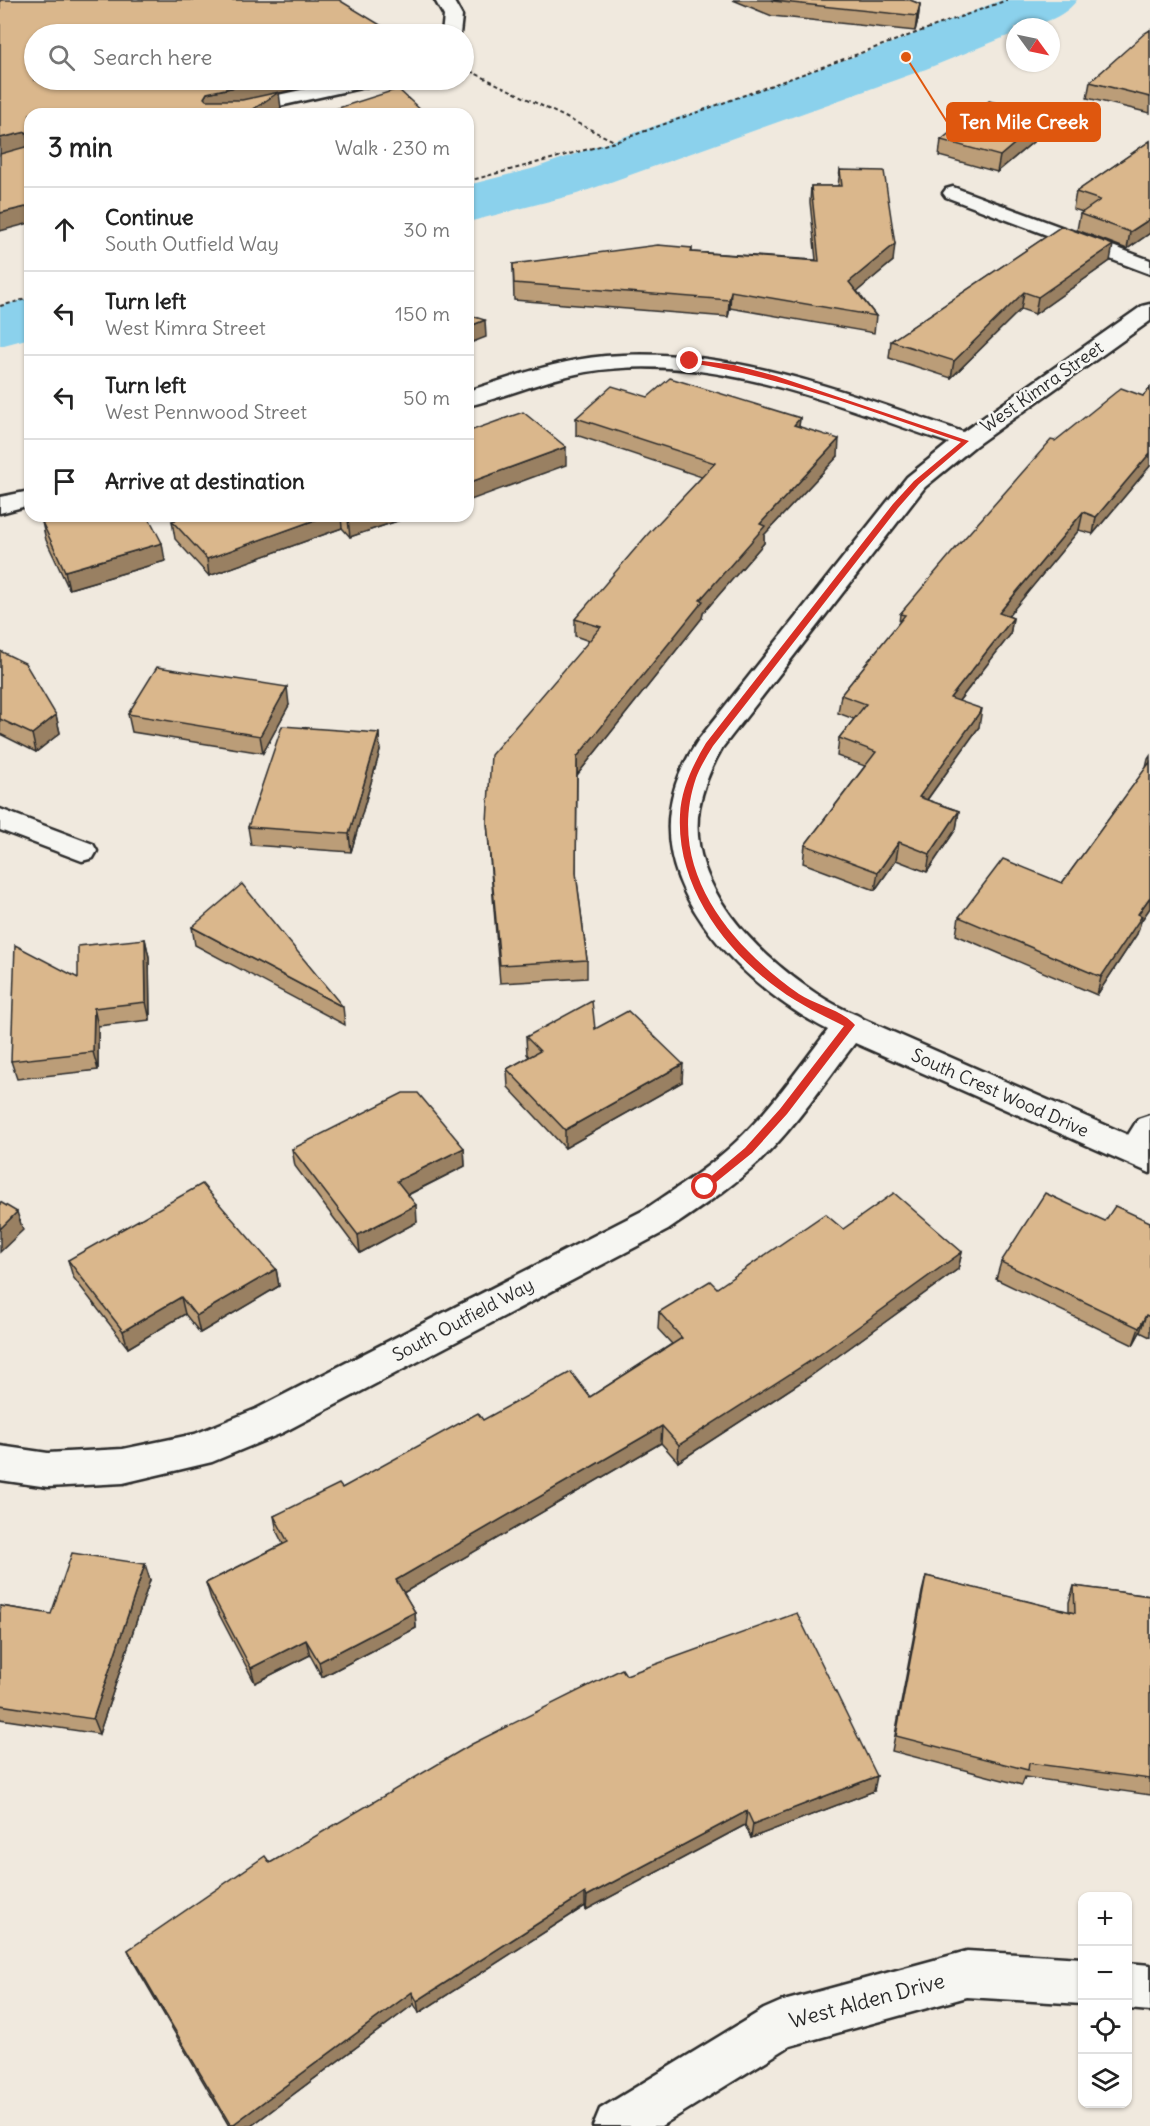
<!DOCTYPE html>
<meta charset="utf-8">
<style>
:root{--surface:#fff;--page:#f2f2f2;--text:#222;--muted:#767676;--line:#e0e0e0}
body{margin:0;font-family:Delius,sans-serif;background:var(--page);color:var(--text)}
.controls{position:absolute;right:18px;bottom:18px;display:grid;overflow:hidden;border-radius:12px;box-shadow:0 2px 4px #0004}
.controls button{width:54px;height:54px;display:grid;place-items:center;padding:0;border:0;border-bottom:2px solid var(--line);background:var(--surface);color:var(--text);font:30px sans-serif}
.compass{position:absolute;left:1006px;top:18px;width:54px;height:54px;border-radius:50%;background:var(--surface);box-shadow:0 2px 4px #0004;rotate:123deg}
.stop{position:absolute;width:18px;height:18px;margin:-14px;border:4px solid #d93025;border-radius:50%;background:#fff}
.stop.end{background:#d93025;border-color:#fff;box-shadow:0 2px 6px #0008}
.list{margin:0;padding:0;list-style:none}
h2{display:flex;justify-content:space-between;align-items:center;height:78px;margin:0;padding:0 24px;font-size:26px}
h2 small{font-size:20px;font-weight:400;color:var(--muted)}
.list li{display:grid;grid-template-columns:39px 1fr auto;gap:18px;align-items:center;box-sizing:border-box;height:84px;padding:0 24px;border-top:2px solid var(--line)}
.list b{display:block;font-size:22px;white-space:nowrap}
.list p{margin:0;font-size:20px;white-space:nowrap;color:var(--muted)}
.list em{font-size:20px;font-style:normal;color:var(--muted)}
.icon{flex:none;width:33px;height:33px;fill:none;stroke:currentColor;stroke-width:2;stroke-linecap:round;stroke-linejoin:round}
.map{position:relative;flex:none;width:1150px;height:2126px;overflow:hidden}
.search{position:absolute;background:var(--surface);box-shadow:0 2px 4px #0004;left:24px;top:24px;width:450px;height:66px;display:flex;align-items:center;gap:15px;box-sizing:border-box;padding:0 21px;border-radius:33px;color:var(--muted);font-size:22px}
.panel{position:absolute;background:var(--surface);box-shadow:0 2px 4px #0004;left:24px;top:108px;width:450px;height:414px;border-radius:18px}
.map>svg:first-child{display:block}
.lines{fill:none;stroke-linecap:round;stroke-linejoin:round}
.river{fill:#8bd1ec;fill-rule:evenodd}
.minor-casing{stroke:#2b2b2b;stroke-width:5}
.path{stroke:#2b2b2b;stroke-width:2;stroke-dasharray:4 3;stroke-linecap:butt}
.minor{fill:#f6f6f2;fill-rule:evenodd}
.wall{fill:#bb9d78;stroke:#2b2b2b;stroke-width:1.5}
.shaded-wall{fill:#998062;stroke:#2b2b2b;stroke-width:1.5}
.building{fill:#dab78c;stroke:#2b2b2b;stroke-width:1.5}
.route{fill:#d93025}
.labels{text-anchor:middle;stroke-width:5;stroke-linejoin:round;paint-order:stroke}
.street-label{font-size:18px;fill:#2b2b2b;stroke:#f6f6f2}
.near-street-label{font-size:21px;fill:#2b2b2b;stroke:#f6f6f2}
.leader{fill:none;stroke:#df570e;stroke-width:2}
.callout-dot{fill:#df570e;stroke:#f6f6f2;stroke-width:2}
.callout{fill:#df570e;stroke:#df570e;stroke-width:2}
.callout-label{font-size:20px;text-anchor:middle;font-weight:bold;fill:#fff}
</style>
<div class="map">
<svg width="1150" height="2126" viewBox="0 0 1150 2126">
<rect width="100%" height="100%" fill="#f0e9de"/>
<filter id="ink" filterUnits="userSpaceOnUse"><feTurbulence type="fractalNoise" baseFrequency=".0167" numOctaves="2"/><feDisplacementMap in="SourceGraphic" scale="12" xChannelSelector="R" yChannelSelector="G"/><feConvolveMatrix kernelMatrix="1 2 1 2 8 2 1 2 1" color-interpolation-filters="sRGB"/></filter>
<g filter="url(#ink)">
<g class="lines">
<g class="river">
<path d="M1002,0H1077C1064,18 1037,27 1015,27V33L926,69L577,194L468,222V185L535,168L886,45Z"/>
<path d="M30,298V338L0,346V306Z"/>
</g>
<defs>
<g id="minor">
<path d="M435,0H453L462,16L460,34H442L444,16Z"/>
<path d="M347,80H381L378,84L244,114H208L211,110L218,108Z"/>
<path d="M953,187L1150,260V274L946,197L943,193L946,189Z"/>
<path d="M1150,304V321L975,446L925,487L722,748C711,767 703,787 699,808C687,883 752,949 808,988C819,996 831,1003 843,1009C850,1013 858,1014 863,1019L1128,1135L1138,1119L1150,1115V1173L855,1043C824,1083 796,1126 760,1161C732,1187 700,1208 668,1230L282,1433L212,1462L123,1483L48,1487L0,1480V1446L48,1453L123,1449L195,1434L256,1409L644,1210C675,1189 709,1168 737,1141C771,1108 799,1068 828,1030C753,992 657,903 670,810C673,784 685,760 699,739L907,477L949,443C833,404 711,351 586,372C546,379 508,396 468,406V391C512,377 558,360 605,356C730,345 847,393 963,432L1142,306Z"/>
<path d="M30,491V505L0,513V497Z"/>
<path d="M0,809L93,844L97,851L93,858L82,861L0,830Z"/>
<path d="M967,1951L1082,1958V2004L967,1997L790,2046L661,2126H593L600,2109L764,2009L780,2002Z"/>
<path d="M1128,1963L1150,1965V2011L1128,2009Z"/>
</g>
</defs>
<use href="#minor" class="minor-casing"/>
<g class="path">
<path d="M464,68L614,141"/>
<path d="M468,181L615,142L1007,0"/>
<path d="M0,306L30,298"/>
</g>
<use href="#minor" class="minor"/>
</g>
<g class="wall">
<path d="M733,0H910L920,4L918,19L915,31L772,16Z"/>
<path d="M1150,30V113L1087,98L1090,82Z"/>
<path d="M1045,132L997,172L939,156L941,140Z"/>
<path d="M1150,141V233L1127,249L1077,230L1080,214L1083,212L1073,209L1076,192Z"/>
<path d="M840,170L893,261L857,291L876,316L874,333L730,308L728,317L514,300L513,264L692,248V252L816,260L810,202L811,186H838Z"/>
<path d="M1062,226L1110,261L1035,314L1021,309L951,378L889,358L891,341Z"/>
<path d="M1150,388V466L1093,534L1079,530L1008,616L1013,618L1010,635L959,701L979,727L927,800L959,811L956,829L927,872L896,860L875,890L803,863L805,845L865,766L837,756L839,738L854,719L838,713L841,695L899,623L900,614L1055,441L1143,396Z"/>
<path d="M648,397L800,418L799,426L838,456L764,535V543L703,613L702,618L577,775L576,873L587,960V978L500,983L487,822L589,641L575,636V619L702,477L576,435V418Z"/>
<path d="M187,516H412L350,537L342,528L209,576L175,539L172,521Z"/>
<path d="M42,522L165,561L69,589L46,540Z"/>
<path d="M0,651L56,715L60,733L36,752L0,734Z"/>
<path d="M289,705L263,753L132,732L128,714Z"/>
<path d="M380,751L351,852L251,845L248,827Z"/>
<path d="M1150,756V908L1141,921L1137,934L1097,995L956,935L959,917L1062,883L1146,768L1148,759Z"/>
<path d="M192,927L343,1007L345,1025L195,945Z"/>
<path d="M145,939L149,957L150,1020L98,1026V1070L17,1079L11,1061L78,978Z"/>
<path d="M595,1029L682,1082L565,1148L508,1087L507,1069L529,1057L527,1054L526,1037Z"/>
<path d="M464,1148L465,1166L408,1195L417,1222L360,1253L295,1166L292,1149Z"/>
<path d="M1105,1221L1150,1222V1337L1140,1332L1133,1345L996,1279L1001,1262Z"/>
<path d="M843,1229L962,1252L958,1269L812,1375L678,1462L661,1443L403,1593L415,1612L416,1628L322,1677L310,1655L255,1683L211,1599L206,1583L283,1544L277,1532L274,1516L342,1488L483,1420L590,1397L672,1344L658,1329L659,1312L717,1288Z"/>
<path d="M68,1260L276,1269L279,1286L200,1333L185,1314L128,1348L73,1277Z"/>
<path d="M926,1576L1069,1612V1602L1074,1586L1150,1596V1795L1025,1777L1022,1785L892,1751L922,1592Z"/>
<path d="M150,1580L99,1734L0,1719V1606L51,1614Z"/>
<path d="M626,1675L874,1791L751,1838L745,1825L586,1910L585,1906L419,2013L414,2004L251,2126H229L134,1963L128,1950L270,1863Z"/>
</g>
<g class="shaded-wall">
<path d="M920,4L918,19L915,31L917,16Z"/>
<path d="M382,26L383,34H368Z"/>
<path d="M267,80H324L317,84L279,93L281,108L272,114H206L204,98L207,93Z"/>
<path d="M1047,116L1045,132L997,172L1000,156Z"/>
<path d="M26,132L29,148L0,155V138Z"/>
<path d="M30,206V223L0,231V213Z"/>
<path d="M1150,219V233L1127,249L1130,232Z"/>
<path d="M895,244L893,261L848,299L849,282Z"/>
<path d="M1113,245L1110,261L1035,314L1038,297Z"/>
<path d="M731,291L730,308L728,317L729,300Z"/>
<path d="M1024,292L1021,309L951,378L954,361Z"/>
<path d="M485,320L486,337L468,344V327Z"/>
<path d="M800,418L798,435L794,425Z"/>
<path d="M839,439L838,456L764,535V543L703,613L702,618L577,775V757L760,524Z"/>
<path d="M566,447V465L468,501V483Z"/>
<path d="M1150,453V466L1093,534L1096,517Z"/>
<path d="M1083,512L1079,530L996,631L999,613Z"/>
<path d="M326,516H341L342,528L209,576L207,559Z"/>
<path d="M357,516H412L350,537L348,519Z"/>
<path d="M162,543L165,561L69,589L65,571Z"/>
<path d="M1013,618L1010,635L947,716L950,698Z"/>
<path d="M287,687L289,705L263,753L260,736Z"/>
<path d="M982,709L979,727L916,815L919,797Z"/>
<path d="M56,715L60,733L36,752L32,734Z"/>
<path d="M379,733L380,751L351,852L349,834Z"/>
<path d="M959,811L956,829L927,872L930,854Z"/>
<path d="M899,842L896,860L875,890L878,872Z"/>
<path d="M1150,897V908L1141,921L1137,934L1097,995L1101,977L1138,914Z"/>
<path d="M145,939L149,957L150,1020L146,1002Z"/>
<path d="M94,1008L98,1026V1070L93,1052Z"/>
<path d="M683,1064L682,1082L565,1148V1130Z"/>
<path d="M464,1148L465,1166L399,1199L397,1181Z"/>
<path d="M416,1205L417,1222L360,1253L358,1235Z"/>
<path d="M17,1212L23,1230L0,1252V1229Z"/>
<path d="M962,1252L958,1269L812,1375L678,1462L679,1445Z"/>
<path d="M276,1269L279,1286L200,1333L196,1316Z"/>
<path d="M181,1297L185,1314L128,1348L123,1331Z"/>
<path d="M1146,1315L1140,1332L1133,1345L1139,1328Z"/>
<path d="M662,1426L661,1443L398,1596L396,1580Z"/>
<path d="M145,1564L150,1580L99,1734L93,1719Z"/>
<path d="M415,1612L416,1628L322,1677L319,1662Z"/>
<path d="M306,1640L310,1655L255,1683L251,1668Z"/>
<path d="M877,1776L874,1791L751,1838L753,1824Z"/>
<path d="M747,1811L745,1825L586,1910L587,1896Z"/>
<path d="M585,1893V1906L419,2013L417,2001Z"/>
<path d="M412,1992L414,2004L251,2126H231Z"/>
</g>
<g class="building">
<path d="M0,0H339L382,26L368,34H34V80H267L207,93L204,98L206,100H242L279,92L246,114H30V206L0,213V154L29,146V134L26,132L0,138Z"/>
<path d="M771,0H910L920,4L917,16L773,1Z"/>
<path d="M1150,30V97L1090,82L1145,33Z"/>
<path d="M398,89L425,114H341L335,109Z"/>
<path d="M989,101L1047,116L1000,156L941,140Z"/>
<path d="M1150,141V219L1130,232L1080,214L1100,200L1076,192Z"/>
<path d="M840,170L884,171L895,244L849,282L876,316L731,291L729,300L514,283L513,264L658,245L692,248L691,252L819,261L811,186H842Z"/>
<path d="M1062,226L1113,245L1038,297L1024,292L954,361L891,341Z"/>
<path d="M468,315L485,320L468,327Z"/>
<path d="M670,378L800,418L794,425L839,439L760,524L765,526L700,600L703,601L577,757L576,873L587,960L500,965L487,822L491,755L601,627L575,619L648,534L715,463L576,418L612,386L648,397Z"/>
<path d="M1121,388L1143,396L1150,388V453L1096,517L1083,512L999,613L1013,618L950,698L982,709L919,797L959,811L930,854L899,842L878,872L805,845L876,752L839,738L866,704L841,695L905,615L900,614L955,549L1051,440L1055,441Z"/>
<path d="M523,412L566,447L468,483V429L470,431Z"/>
<path d="M69,516H148L162,543L65,571L42,522Z"/>
<path d="M187,516H326L207,559L172,521Z"/>
<path d="M345,516H357L348,519Z"/>
<path d="M0,651L25,663L56,715L32,734L0,719Z"/>
<path d="M157,667L287,687L260,736L128,714Z"/>
<path d="M282,726L379,733L349,834L248,827Z"/>
<path d="M1150,762V897L1138,914L1142,916L1101,977L959,917L1003,859L1062,883Z"/>
<path d="M242,884L343,1007L192,927Z"/>
<path d="M145,939L146,1002L94,1008L93,1052L11,1061L15,945L78,978V946Z"/>
<path d="M592,1001L595,1029L628,1011L683,1064L565,1130L507,1069L540,1051L526,1037Z"/>
<path d="M403,1093H418L464,1148L397,1181L416,1205L358,1235L292,1149Z"/>
<path d="M202,1184L276,1269L196,1316L181,1297L123,1331L68,1260Z"/>
<path d="M894,1193L962,1252L815,1358L679,1445L662,1426L396,1580L415,1612L319,1662L306,1640L251,1668L206,1583L288,1542L274,1516L339,1484L342,1488L478,1413L483,1420L571,1372L590,1397L682,1338L659,1312L710,1281L717,1288L825,1214L843,1229Z"/>
<path d="M1045,1193L1105,1221L1115,1206L1150,1222V1317L1146,1315L1139,1328L1001,1262Z"/>
<path d="M0,1202L17,1212L0,1229Z"/>
<path d="M72,1553L145,1564L93,1719L0,1705V1606L51,1614Z"/>
<path d="M926,1576L1075,1613L1074,1586L1150,1596V1779L1029,1763L1028,1770L896,1736Z"/>
<path d="M797,1613L877,1776L753,1824L747,1811L587,1896L585,1893L417,2001L412,1992L231,2126L128,1950L265,1856L270,1863L472,1744L622,1669L626,1675Z"/>
</g>
</g>
<path class="route" d="M688,359L734,365L776,376L969,441L919,484L898,508L713,746C707,756 700,767 696,778C665,869 730,945 799,994C816,1005 842,1010 855,1025L787,1114L752,1153L705,1191L700,1187L702,1184L745,1148L780,1109L844,1026C828,1018 811,1010 795,1000C733,962 676,892 680,815C681,789 693,765 706,743L893,504L914,481L961,442C872,412 783,377 690,363Z"/>
<g class="labels">
<g class="street-label">
<text transform="translate(1042 387) rotate(-35)" y="6">West Kimra Street</text>
<text transform="translate(1000 1093) rotate(24)" y="6">South Crest Wood Drive</text>
<text transform="translate(463 1320) rotate(-28)" y="6">South Outfield Way</text>
</g>
<g class="near-street-label">
<text transform="translate(867 2001) rotate(-15)" y="7">West Alden Drive</text>
</g>
</g>
<path class="leader" d="M906 57L947 122"/>
<circle class="callout-dot" cx="906" cy="57" r="6"/>
<rect class="callout" x="947" y="103" width="153" height="38" rx="6"/>
<g class="callout-label">
<text x="1024" y="129">Ten Mile Creek</text>
</g>
</svg>
<div class="controls">
<button>+</button>
<button>−</button>
<button><svg class="icon" aria-label="locate" viewBox="0 0 24 24"><circle cx="12" cy="12" r="6"/><path d="M12 2v4M12 18v4M2 12h4M18 12h4"/></svg></button>
<button><svg class="icon" aria-label="layers" viewBox="0 0 24 24"><path d="M12 4l9 5-9 5-9-5zM3 14l9 5 9-5"/></svg></button>
</div>
<svg class="compass" viewBox="-18 -18 36 36"><path d="M0-13l5 13h-10z" fill="#e53935"/><path d="M0 13l5-13h-10z" fill="#767676"/></svg>
<div class="stop" style="left:705px;top:1187px"></div>
<div class="stop end" style="left:690px;top:361px"></div>
<div class="search"><svg class="icon" aria-label="search" viewBox="0 0 24 24"><circle cx="10" cy="10" r="6"/><path d="M15 15l6 6"/></svg>Search here</div>
<section class="panel">
<h2>3 min<small>Walk · 230 m</small></h2>
<ul class="list">
<li><svg class="icon" aria-label="ahead" viewBox="0 0 24 24"><path d="M12 20V5M6 11l6-6 6 6"/></svg><div><b>Continue</b><p>South Outfield Way</p></div><em>30 m</em></li>
<li><svg class="icon" aria-label="left" viewBox="0 0 24 24"><path d="M17 20v-9H6M10 6l-5 5 5 5"/></svg><div><b>Turn left</b><p>West Kimra Street</p></div><em>150 m</em></li>
<li><svg class="icon" aria-label="left" viewBox="0 0 24 24"><path d="M17 20v-9H6M10 6l-5 5 5 5"/></svg><div><b>Turn left</b><p>West Pennwood Street</p></div><em>50 m</em></li>
<li><svg class="icon" aria-label="arrive" viewBox="0 0 24 24"><path d="M6 21V4h12l-3 4 3 4H6"/></svg><div><b>Arrive at destination</b></div></li>
</ul>
</section>
</div>
